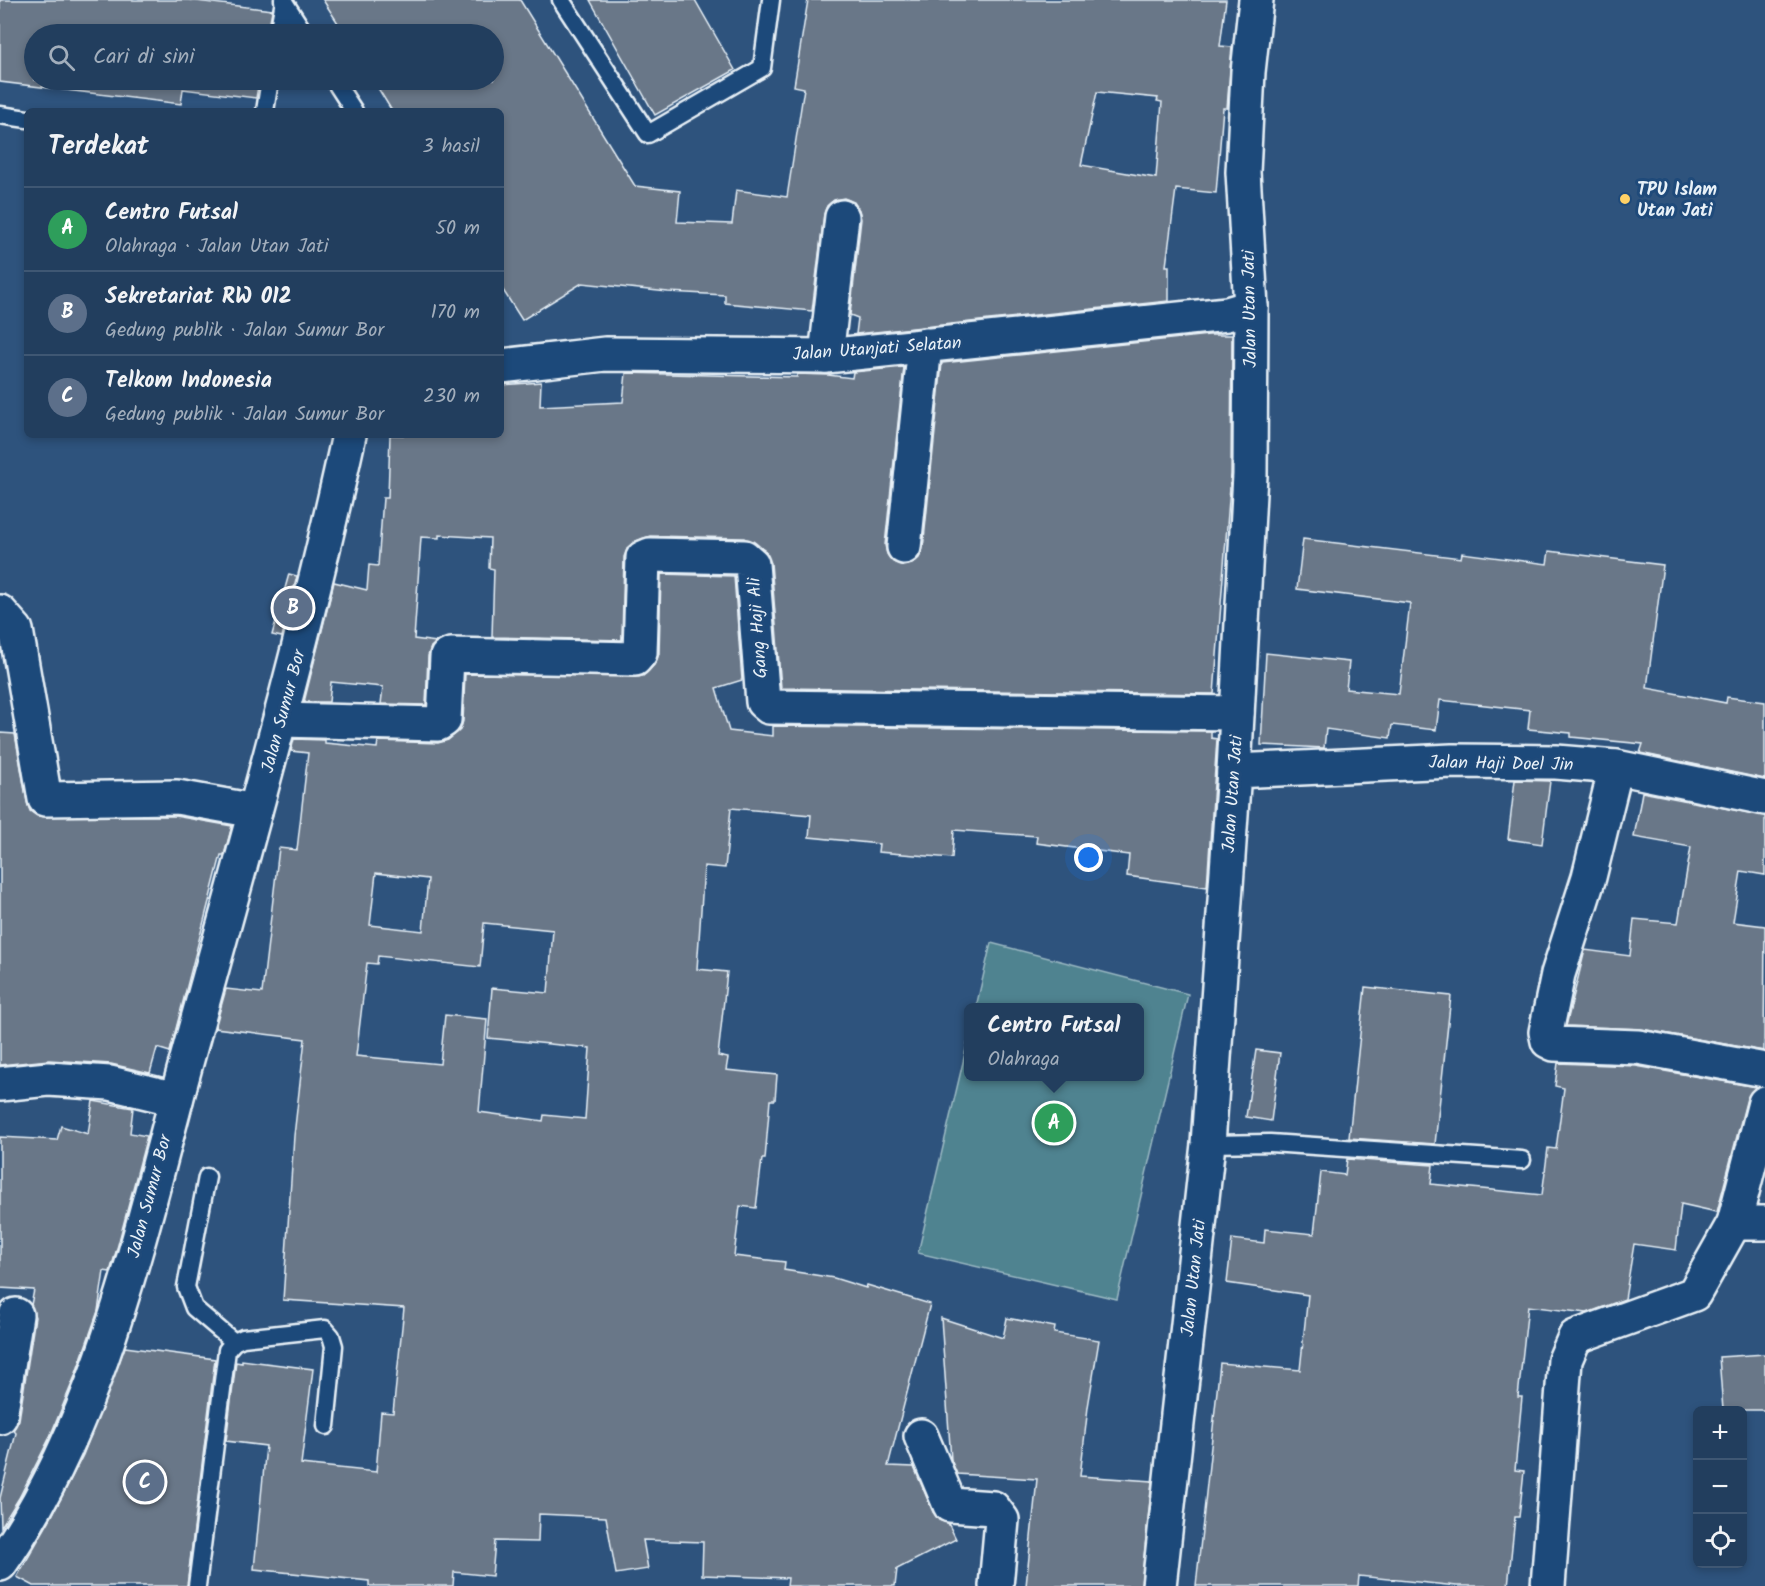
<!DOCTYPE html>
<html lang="id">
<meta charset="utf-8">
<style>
:root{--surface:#223e5e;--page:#2a4564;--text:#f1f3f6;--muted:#a2aebc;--line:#3f5773;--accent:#90b9f0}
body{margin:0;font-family:Kalam,sans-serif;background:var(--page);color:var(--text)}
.controls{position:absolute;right:18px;bottom:18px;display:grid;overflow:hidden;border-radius:9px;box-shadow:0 3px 9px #0003}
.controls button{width:54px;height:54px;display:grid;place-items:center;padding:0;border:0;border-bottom:2px solid var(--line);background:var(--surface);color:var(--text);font:30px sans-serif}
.you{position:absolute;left:1089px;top:858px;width:21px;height:21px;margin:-15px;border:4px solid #fff;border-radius:50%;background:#1a73e8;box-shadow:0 0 0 9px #1a73e833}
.badge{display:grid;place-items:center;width:39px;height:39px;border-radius:50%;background:var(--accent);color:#fff;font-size:20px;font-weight:700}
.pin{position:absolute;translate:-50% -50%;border:3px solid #fff;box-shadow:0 2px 6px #0006}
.popup{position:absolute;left:964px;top:1003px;width:180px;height:78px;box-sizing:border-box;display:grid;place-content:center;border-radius:9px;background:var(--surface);filter:drop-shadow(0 2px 4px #0005);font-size:20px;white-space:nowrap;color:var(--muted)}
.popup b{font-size:22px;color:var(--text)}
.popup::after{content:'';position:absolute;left:50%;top:100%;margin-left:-12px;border:12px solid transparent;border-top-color:var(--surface)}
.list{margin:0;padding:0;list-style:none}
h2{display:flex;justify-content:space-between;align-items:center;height:78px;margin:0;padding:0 24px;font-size:26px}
h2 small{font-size:20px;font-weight:400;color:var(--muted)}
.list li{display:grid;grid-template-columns:39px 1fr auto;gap:18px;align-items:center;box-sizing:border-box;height:84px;padding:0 24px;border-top:2px solid var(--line)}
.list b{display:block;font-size:22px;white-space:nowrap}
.list p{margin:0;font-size:20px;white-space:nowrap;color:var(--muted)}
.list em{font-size:20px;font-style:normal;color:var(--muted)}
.icon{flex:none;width:33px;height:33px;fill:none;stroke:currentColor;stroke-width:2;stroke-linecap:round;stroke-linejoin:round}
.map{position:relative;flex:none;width:1765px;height:1586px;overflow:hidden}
.search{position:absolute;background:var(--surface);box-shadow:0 3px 9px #0003;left:24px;top:24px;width:480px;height:66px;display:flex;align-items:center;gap:15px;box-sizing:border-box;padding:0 21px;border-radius:33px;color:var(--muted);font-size:22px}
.panel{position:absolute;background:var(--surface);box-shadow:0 3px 9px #0003;left:24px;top:108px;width:480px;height:330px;border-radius:9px}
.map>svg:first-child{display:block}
.pitch{fill:#4f8390;stroke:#9cbac4;stroke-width:1.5}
.building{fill:#697788;stroke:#e8f1f8;stroke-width:1.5;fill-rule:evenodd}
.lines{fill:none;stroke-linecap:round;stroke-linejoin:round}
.service-casing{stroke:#e8f1f8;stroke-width:21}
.minor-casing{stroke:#e8f1f8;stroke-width:38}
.secondary-casing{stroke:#e8f1f8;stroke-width:38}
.service{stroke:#1f4a7a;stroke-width:16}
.minor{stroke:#1f4a7a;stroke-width:33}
.secondary{stroke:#1f4a7a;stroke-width:33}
.poi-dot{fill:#ffd166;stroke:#1f4a7a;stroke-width:2}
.labels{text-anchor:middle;stroke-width:6;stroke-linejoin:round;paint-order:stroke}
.poi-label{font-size:18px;font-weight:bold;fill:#e8f1f8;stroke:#1f4a7a;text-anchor:start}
.street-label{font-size:18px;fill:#e8f1f8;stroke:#1f4a7a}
</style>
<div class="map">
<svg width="1765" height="1586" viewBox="0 0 1765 1586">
<rect width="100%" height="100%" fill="#2e537d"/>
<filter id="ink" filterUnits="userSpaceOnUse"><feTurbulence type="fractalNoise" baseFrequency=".0167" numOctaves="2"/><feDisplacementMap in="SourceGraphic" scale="12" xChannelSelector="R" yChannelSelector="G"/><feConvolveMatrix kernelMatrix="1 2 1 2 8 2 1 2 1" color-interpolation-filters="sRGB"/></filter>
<g filter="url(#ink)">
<path class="pitch" d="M991,943L1188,994L1117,1299L918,1253L968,1041V1076H1140V1008L976,1007Z"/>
<g class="building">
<path d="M0,0H188L272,10L268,34H34V80H259L256,98L183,89L181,104L0,82Z"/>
<path d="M323,0H520L635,186L680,191L677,222L732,224L736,190L787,197L804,88L794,86L808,0H1226L1220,46L1232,47L1227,108H1223L1216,193L1176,189L1166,266H1169V301L856,334L858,318L850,315L861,219L859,210L854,202L844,198L834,200L827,206L824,214L812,311L725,303V295L668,292L582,283L522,320L501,287V111H392L373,80H494V34H345ZM1097,92L1158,98L1157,101L1162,102L1156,178L1081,165Z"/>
<path d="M590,0H695L735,70L655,115Z"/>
<path d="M1209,335H1232L1231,474L1214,694L781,688L771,563L764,550L744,538L650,536L636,541L628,547L624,557L622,640L492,637L494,569L489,568L490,538L439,535V538L421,537L414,639L437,642L431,647L428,656L426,705L381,704L383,687L331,682L329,702H304L334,582L367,590L369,565L378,566L383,498H388L390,435H501L502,385L541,382L540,406L623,402L626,373L797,377V374L828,375L852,378L853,372L904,367L885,545L887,554L893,562L903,566L912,564L919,558L923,549L942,363Z"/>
<path d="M1303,539L1461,558L1462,553L1547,564L1549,551L1663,565L1647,688L1726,703L1727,697L1765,702V779L1640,753L1643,744L1571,737V733L1528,729L1530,710L1440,700L1436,730L1392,725L1390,738L1326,729L1324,748L1261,745L1266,653L1349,662L1346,689L1399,694L1410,603L1297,589Z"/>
<path d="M289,574L297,576L282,637L272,635Z"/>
<path d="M661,574L734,576L742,680L716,688L729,731L773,736V726L1211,731V738L1217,739L1207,887L1127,876L1129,855L1036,843L1037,836L954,830L952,858L878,852L879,844L809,837L811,815L731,808L725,868L704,866L697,969L727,972L718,1056L728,1058L726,1070L777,1075L775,1100H770L765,1159H762L756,1208L740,1206L734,1256L785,1262L784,1270L834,1278L866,1288L867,1285L930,1304L888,1466L914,1467L933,1512L939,1520L948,1523L956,1539L897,1569L895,1586H787L788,1578L702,1575L703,1542L643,1540L648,1569L616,1574L606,1517L539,1514L538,1542L495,1541L492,1576L454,1572L453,1586H369V1581L254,1569L266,1446L226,1441L236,1362L242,1363V1360L313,1369L301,1464L376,1472L381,1412L393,1413L404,1308L283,1300L294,1136L305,1039L215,1028L226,989L262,993L279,848L297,850L308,753L291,751L294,739L325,740V743L377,748L378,741L438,743L448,740L460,730L463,721L465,674L643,676L654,665L659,654ZM376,873L428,879L423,931L370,925ZM484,923L553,930L548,993L492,988L488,1038L590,1048L585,1119L544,1115L543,1121L479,1112L487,1019L445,1015L440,1064L356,1056L367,963L377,964L378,956L480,967Z"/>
<path d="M0,733L15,734L27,802L30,811L37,816H175L232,826L224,855H221L170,1052L157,1048L150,1073L111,1064L49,1060L0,1065Z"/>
<path d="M1515,780L1550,781L1542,844L1508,839Z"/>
<path d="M1642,792L1765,816V875L1741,871L1733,922L1765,926L1764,1051L1641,1029L1566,1026L1585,950L1630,956L1634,919L1678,923L1691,847L1634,837Z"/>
<path d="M1365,987L1451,996L1435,1144L1349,1138Z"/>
<path d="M1256,1050L1280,1053L1271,1121L1246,1117Z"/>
<path d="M1558,1063L1636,1066L1756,1087L1747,1098L1717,1212L1681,1204L1676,1250L1634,1244L1625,1299L1587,1313L1528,1306L1518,1397H1522L1515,1470L1524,1471L1519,1517H1515L1508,1586H1457L1359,1576L1358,1586H1196L1220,1363L1300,1370L1308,1295L1227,1283L1232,1239L1264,1243L1265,1229L1314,1234L1321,1172L1345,1175L1347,1159L1433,1165L1431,1184L1542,1195L1548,1148L1556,1149L1564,1088L1555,1086Z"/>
<path d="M93,1101L133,1108L130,1133L147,1136L118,1245L110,1272L104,1271L98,1311L75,1376L49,1439L19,1498L1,1527L0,1498L16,1433L13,1430L19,1420L35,1317L31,1305L34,1290L0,1288V1137L57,1140L61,1126L88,1134Z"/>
<path d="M941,1318L1003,1338L1007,1318L1055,1327L1054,1333L1099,1340L1088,1407L1080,1476L1152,1481L1141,1586H1026L1037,1479L957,1474L951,1460Z"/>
<path d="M125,1347L215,1359L187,1586H34L17,1577L52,1516L83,1455Z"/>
<path d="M1765,1354V1410H1723L1719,1357Z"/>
</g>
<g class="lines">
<defs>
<g id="service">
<path d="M283,0L305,34"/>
<path d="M561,0L648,134L762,68L771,0"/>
<path d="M278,34L284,1"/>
<path d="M334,80L354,111"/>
<path d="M265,111L270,80"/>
<path d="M0,115L27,119"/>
<path d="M1208,1144L1270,1143L1522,1160"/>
<path d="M207,1177L186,1287L194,1308L234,1342"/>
<path d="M197,1586L227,1350L234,1342L243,1338L325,1329L331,1336L334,1346L326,1426"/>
</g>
<g id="minor">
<path d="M826,356L842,217"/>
<path d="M501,366L605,354L826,356L1227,314L1251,307"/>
<path d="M904,547L925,345"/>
<path d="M0,612L16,630L45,799L177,797L255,811"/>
<path d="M281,720L438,724L444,720L447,657L451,655L635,659L640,653L643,558L650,555L744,557L752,564L763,702L769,707L1237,713"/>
<path d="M1616,767L1589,877L1558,974L1546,1032L1548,1041L1554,1044L1638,1047L1765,1070"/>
<path d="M1234,771L1452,761L1556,762L1616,767L1765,798"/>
<path d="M0,1084L48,1079L110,1083L176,1099"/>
<path d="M1734,1223H1765"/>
<path d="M0,1417L16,1315"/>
<path d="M921,1436L950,1505L993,1508L1002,1520L996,1586"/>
<path d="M0,1564C103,1418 142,1223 189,1052C245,847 304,643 349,435"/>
<path d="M1548,1586L1565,1360L1575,1337L1694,1294L1734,1223L1765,1103"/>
</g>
<path id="secondary" d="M1159,1586L1208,1144L1234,771L1250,475L1251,307L1243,172L1248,72L1256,0"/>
</defs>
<use href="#service" class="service-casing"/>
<use href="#minor" class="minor-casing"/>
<use href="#secondary" class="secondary-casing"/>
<use href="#service" class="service"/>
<use href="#minor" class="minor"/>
<use href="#secondary" class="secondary"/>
</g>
</g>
<circle class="poi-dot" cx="1625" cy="199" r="6"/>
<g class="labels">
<g class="poi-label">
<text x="1637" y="195">TPU Islam<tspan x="1637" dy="21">Utan Jati</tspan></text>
</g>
<g class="street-label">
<text transform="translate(1249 309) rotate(-91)" y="6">Jalan Utan Jati</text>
<text transform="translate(877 348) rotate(-4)" y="6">Jalan Utanjati Selatan</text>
<text transform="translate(757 628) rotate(-94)" y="6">Gang Haji Ali</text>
<text transform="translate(283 711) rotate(-75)" y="6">Jalan Sumur Bor</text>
<text transform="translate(1501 763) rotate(1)" y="6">Jalan Haji Doel Jin</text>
<text transform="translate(1232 794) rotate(-86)" y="6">Jalan Utan Jati</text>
<text transform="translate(149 1196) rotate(-75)" y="6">Jalan Sumur Bor</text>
<text transform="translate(1193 1278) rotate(-84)" y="6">Jalan Utan Jati</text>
</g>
</g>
</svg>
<div class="controls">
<button>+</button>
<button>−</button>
<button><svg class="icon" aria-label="locate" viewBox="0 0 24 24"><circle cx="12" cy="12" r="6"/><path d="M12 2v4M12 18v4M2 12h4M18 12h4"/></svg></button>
</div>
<div class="you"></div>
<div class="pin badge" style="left:1054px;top:1123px;background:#2e9e5b">A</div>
<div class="popup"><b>Centro Futsal</b>Olahraga</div>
<div class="pin badge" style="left:293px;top:608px;background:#5c6f8a">B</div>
<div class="pin badge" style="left:145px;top:1482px;background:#5c6f8a">C</div>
<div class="search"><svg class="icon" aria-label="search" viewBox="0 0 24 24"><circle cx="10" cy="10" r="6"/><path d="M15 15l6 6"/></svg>Cari di sini</div>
<section class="panel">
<h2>Terdekat<small>3 hasil</small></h2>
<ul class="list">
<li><span class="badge" style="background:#2e9e5b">A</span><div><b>Centro Futsal</b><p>Olahraga · Jalan Utan Jati</p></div><em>50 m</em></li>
<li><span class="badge" style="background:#5c6f8a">B</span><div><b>Sekretariat RW 012</b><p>Gedung publik · Jalan Sumur Bor</p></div><em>170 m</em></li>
<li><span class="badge" style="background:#5c6f8a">C</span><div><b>Telkom Indonesia</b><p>Gedung publik · Jalan Sumur Bor</p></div><em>230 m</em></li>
</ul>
</section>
</div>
